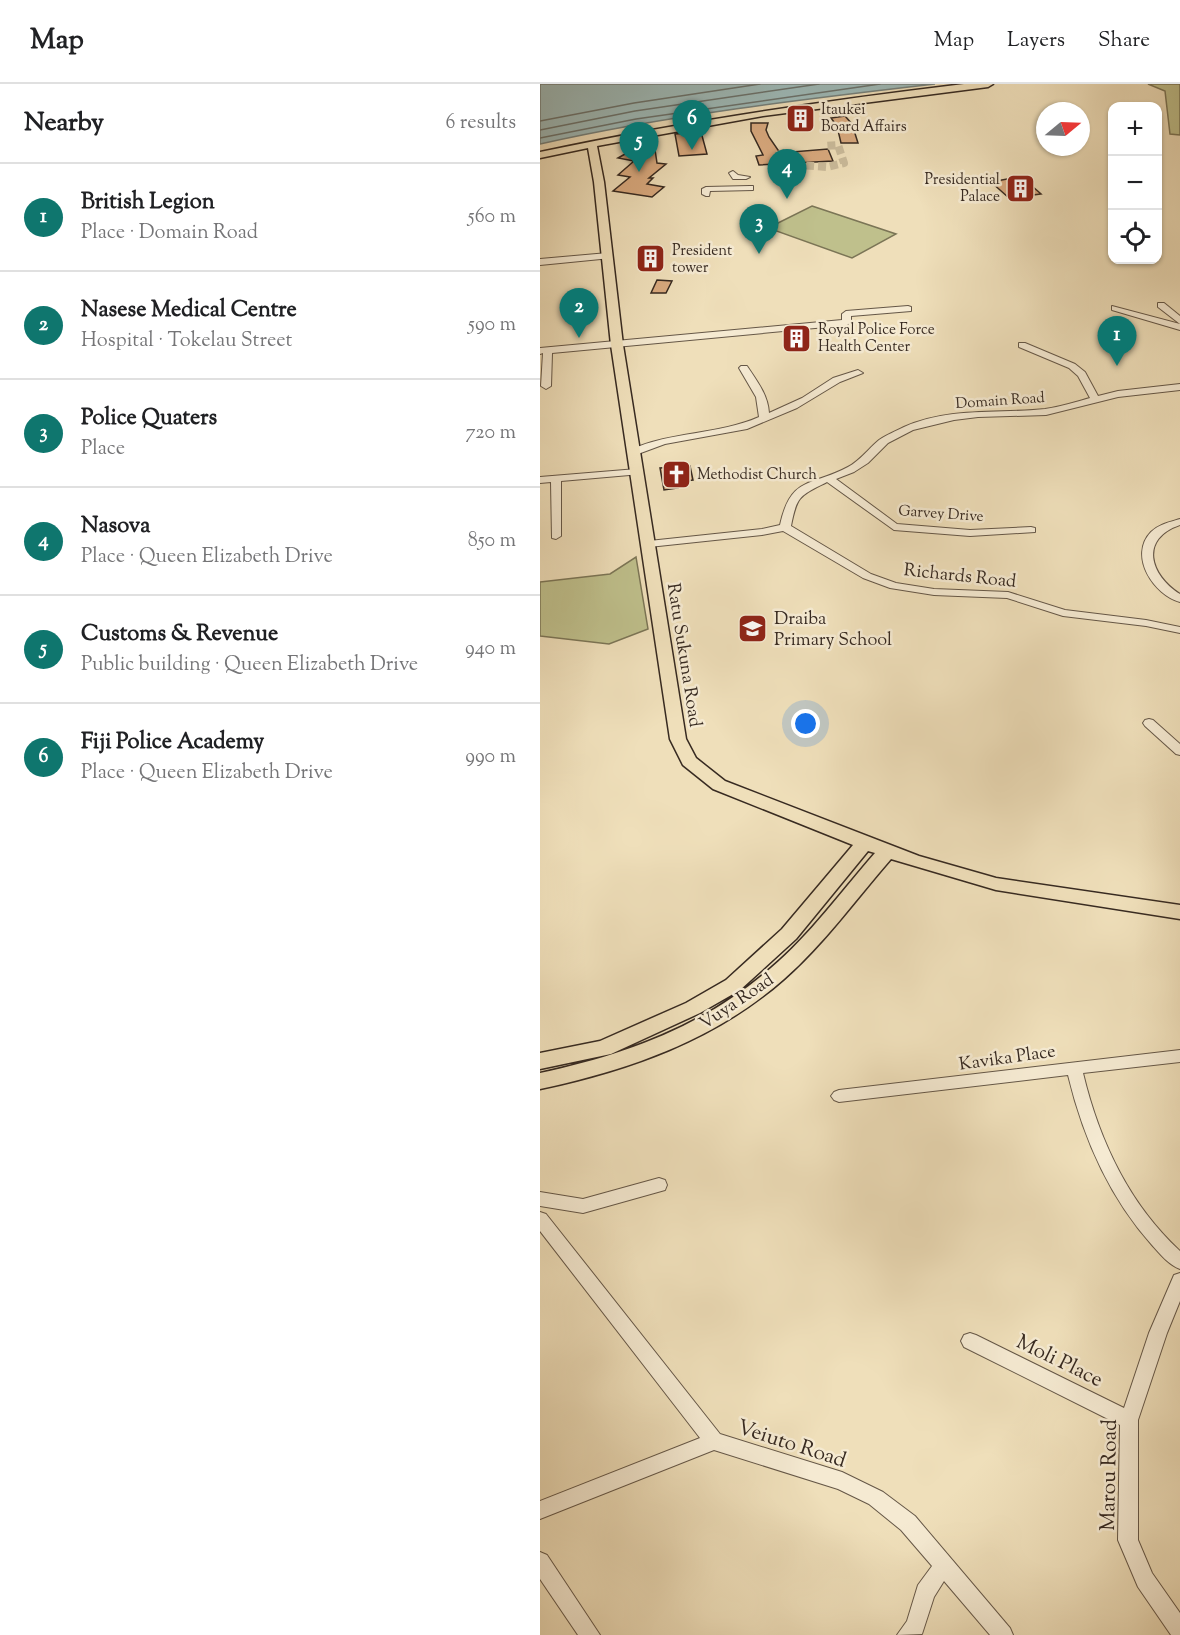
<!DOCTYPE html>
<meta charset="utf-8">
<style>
:root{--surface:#fff;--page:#f2f2f2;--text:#202124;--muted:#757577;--line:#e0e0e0;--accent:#0f766e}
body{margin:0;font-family:"Sorts Mill Goudy",serif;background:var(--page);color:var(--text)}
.controls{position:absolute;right:18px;top:18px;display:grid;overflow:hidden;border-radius:12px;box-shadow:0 2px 4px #0004}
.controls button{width:54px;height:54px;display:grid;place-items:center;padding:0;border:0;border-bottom:2px solid var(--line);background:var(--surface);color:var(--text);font:30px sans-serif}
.compass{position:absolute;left:496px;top:18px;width:54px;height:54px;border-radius:50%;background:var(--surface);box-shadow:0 2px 4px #0004;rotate:71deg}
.you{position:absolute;left:266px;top:640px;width:21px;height:21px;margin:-15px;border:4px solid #fff;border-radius:50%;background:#1a73e8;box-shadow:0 0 0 9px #1a73e833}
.badge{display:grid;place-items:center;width:39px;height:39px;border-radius:50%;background:var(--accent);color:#fff;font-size:20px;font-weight:700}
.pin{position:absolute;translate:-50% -50px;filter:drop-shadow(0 2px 3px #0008)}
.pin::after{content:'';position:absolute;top:32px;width:21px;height:18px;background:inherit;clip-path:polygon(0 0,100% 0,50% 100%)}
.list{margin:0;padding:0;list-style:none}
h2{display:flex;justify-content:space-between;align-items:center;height:78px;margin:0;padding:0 24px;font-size:26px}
h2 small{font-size:20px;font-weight:400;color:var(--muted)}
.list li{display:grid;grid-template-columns:39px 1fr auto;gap:18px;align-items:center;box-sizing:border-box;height:108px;padding:0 24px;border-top:2px solid var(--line)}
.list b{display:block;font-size:22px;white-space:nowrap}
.list p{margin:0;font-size:20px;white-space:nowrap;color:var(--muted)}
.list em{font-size:20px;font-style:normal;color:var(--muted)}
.icon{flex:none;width:33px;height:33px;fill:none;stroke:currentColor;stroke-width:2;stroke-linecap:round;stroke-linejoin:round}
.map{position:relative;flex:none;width:640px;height:1551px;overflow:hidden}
header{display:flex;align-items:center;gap:36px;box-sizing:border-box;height:84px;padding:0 30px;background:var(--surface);border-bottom:2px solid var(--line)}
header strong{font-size:28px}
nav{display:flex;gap:33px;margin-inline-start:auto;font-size:21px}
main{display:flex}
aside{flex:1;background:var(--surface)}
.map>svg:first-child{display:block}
.green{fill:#bfc08c;stroke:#7b7556;stroke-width:1.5}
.water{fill:#9dbab9;stroke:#74807c;stroke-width:1.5}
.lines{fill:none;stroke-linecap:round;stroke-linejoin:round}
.shore{stroke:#6a726d;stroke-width:1.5}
.building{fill:#d9aa7f;stroke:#372a21;stroke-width:1.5}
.minor-tunnel{stroke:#cabb9b;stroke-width:8;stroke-dasharray:8 4;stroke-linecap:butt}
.minor-casing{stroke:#655747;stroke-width:2}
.major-casing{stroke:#372a21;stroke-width:3}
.minor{fill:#f5ead2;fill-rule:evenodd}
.major{fill:#efdfba;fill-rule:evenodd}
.labels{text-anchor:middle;stroke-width:5;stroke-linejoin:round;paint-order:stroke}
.far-poi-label{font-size:15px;fill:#372a21;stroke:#f5ead2;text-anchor:start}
.far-street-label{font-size:15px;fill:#372a21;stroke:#f5ead2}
.street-label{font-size:18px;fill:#372a21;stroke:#f5ead2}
.poi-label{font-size:18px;fill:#372a21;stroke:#f5ead2;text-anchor:start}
.near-street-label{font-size:21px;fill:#372a21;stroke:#f5ead2}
</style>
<header>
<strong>Map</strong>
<nav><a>Map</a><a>Layers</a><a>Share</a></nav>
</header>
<main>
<aside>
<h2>Nearby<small>6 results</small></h2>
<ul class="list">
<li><span class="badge">1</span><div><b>British Legion</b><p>Place · Domain Road</p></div><em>560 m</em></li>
<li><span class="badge">2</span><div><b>Nasese Medical Centre</b><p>Hospital · Tokelau Street</p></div><em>590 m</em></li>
<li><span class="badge">3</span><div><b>Police Quaters</b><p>Place</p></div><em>720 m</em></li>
<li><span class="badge">4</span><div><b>Nasova</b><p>Place · Queen Elizabeth Drive</p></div><em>850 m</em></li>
<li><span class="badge">5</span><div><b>Customs &amp; Revenue</b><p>Public building · Queen Elizabeth Drive</p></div><em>940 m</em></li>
<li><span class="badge">6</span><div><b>Fiji Police Academy</b><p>Place · Queen Elizabeth Drive</p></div><em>990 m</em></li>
</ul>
</aside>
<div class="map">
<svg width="640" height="1551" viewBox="0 0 640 1551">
<rect width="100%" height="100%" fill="#efdfba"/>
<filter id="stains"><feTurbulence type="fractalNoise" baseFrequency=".00333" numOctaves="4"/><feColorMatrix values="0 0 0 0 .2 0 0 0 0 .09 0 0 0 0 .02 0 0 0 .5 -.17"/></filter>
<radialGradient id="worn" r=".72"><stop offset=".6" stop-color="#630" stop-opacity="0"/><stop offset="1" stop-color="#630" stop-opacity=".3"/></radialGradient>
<g class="green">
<path d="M608,0H640V51L630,50L625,7Z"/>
<path d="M272,122L356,150L312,174L228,144Z"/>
<path d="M96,473L108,545L69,560L0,552V498L70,490Z"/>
</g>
<path class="water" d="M0,0H395C264,15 129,31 0,60Z"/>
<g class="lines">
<g class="shore">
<path d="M0,37L94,19L220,0"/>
<path d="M0,46L95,27L279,0"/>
<path d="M0,54L96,35L340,0"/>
</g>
</g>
<g class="building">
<path d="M305,32L312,40L318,59H301L297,42L291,34Z"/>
<path d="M211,39H228L226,46L229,53L240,69L288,65L293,77L219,81L216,72L223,71L211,47Z"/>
<path d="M161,48L167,70L139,72L135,50Z"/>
<path d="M114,59L117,79L126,80L109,94H113L107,100L124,103L112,113L73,107L90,93L78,91L94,77L78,74L94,65Z"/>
<path d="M467,95L469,97L484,95L501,110L469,114L451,98Z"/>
<path d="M117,196L132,197L126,209H111Z"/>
<path d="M150,382L153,396L143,397L144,401L137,402L138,404L124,406L120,384Z"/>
</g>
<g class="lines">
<path class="minor-tunnel" d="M240,66L245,80L287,83L304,79L298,61L285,62"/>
<defs>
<g id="minor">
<path d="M193,87L198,91L210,93L206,95H193L189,89Z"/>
<path d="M210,102H213V106L170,107L169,112H166L162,110V105L166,103Z"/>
<path d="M68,169L72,172L71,174L0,181V175Z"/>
<path d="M618,219H624L640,232V240L618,223Z"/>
<path d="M368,222L371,223V227L311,232V238L307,241L12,269L11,302L6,305L1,302L3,269L0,270V264L302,236V230L306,227Z"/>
<path d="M572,222L640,240V246L572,226Z"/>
<path d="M479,259H485L535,280L545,288L558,312L578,307L640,300V306L578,313L506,331L438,333L414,336L373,346L348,359L328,379L314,388L296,395L357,440L430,446L491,443L495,444V448L430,452L354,446L287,398C260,412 257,411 251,442L331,490L356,499L394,505L468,508L525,526L606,536L640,543V549L606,542L523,532L467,514L394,511L350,504L323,494L243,447L222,451L109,463L104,460L109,457L222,445L240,441C251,391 271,403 308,383C321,376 328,365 339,356C346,351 356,347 364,343C409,323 458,330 505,325C520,323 535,318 550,314L538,292L529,284L479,263Z"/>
<path d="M201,282H207C217,297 228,311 229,329L262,314L293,294L318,286L323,289L300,298L257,324L207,345L125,360L98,370H90V366C132,347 178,351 219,333L216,313L199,284Z"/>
<path d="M97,385L101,386V390L21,397V452L16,455L12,454L11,398L0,399V393Z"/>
<path d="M640,435V441C599,455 610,491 640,510V518C614,511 588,472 611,448C619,440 630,438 640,435Z"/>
<path d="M609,635L613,636L640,660V671L636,670L605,642L603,639L605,636Z"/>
<path d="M640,966V978L543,989C559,1056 589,1120 640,1167V1185C629,1181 620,1170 612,1161C569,1113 543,1053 528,991L299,1018L294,1016L291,1012L294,1008L299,1006Z"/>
<path d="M119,1094L125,1096L127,1101L125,1106L43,1129L0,1122V1108L43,1115Z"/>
<path d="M0,1128L6,1130L180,1350L302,1388L343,1408L375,1432L470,1544L473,1551H450L404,1497L394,1513L382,1550L357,1551L367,1537L378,1501L392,1482L361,1446L329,1420L298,1405L174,1366L0,1435V1417L160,1354L0,1147Z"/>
<path d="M640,1189V1217L627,1249L598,1336V1456L612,1489L640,1529V1551H631L598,1503L578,1456L580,1341L424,1263L421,1257L424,1251L430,1249L436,1251L584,1324L609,1249L634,1191Z"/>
<path d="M0,1468L7,1471L60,1551H38L0,1495Z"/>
</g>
<path id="major" d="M424,0H453L448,3L223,32L57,62L64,98L83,261L146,655L156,674L185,697L379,772L456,794L640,821V835L456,806L351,775C316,815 284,860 244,895C175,956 89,986 0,1005V989C85,971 164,942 231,884C270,851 301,808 335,769L328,767L256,855L200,906L160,929L71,970L0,985V969L60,957L146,919L186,896L242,845L313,761L173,705L143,681L130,655L71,261L54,98L48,64L0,74V68C140,38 282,17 424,0Z"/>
</defs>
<use href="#minor" class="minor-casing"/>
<use href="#major" class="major-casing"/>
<use href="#minor" class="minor"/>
<use href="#major" class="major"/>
</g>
<defs>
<symbol id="building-square" viewBox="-11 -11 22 22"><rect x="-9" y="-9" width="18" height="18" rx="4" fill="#8f2418" stroke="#f5ead2"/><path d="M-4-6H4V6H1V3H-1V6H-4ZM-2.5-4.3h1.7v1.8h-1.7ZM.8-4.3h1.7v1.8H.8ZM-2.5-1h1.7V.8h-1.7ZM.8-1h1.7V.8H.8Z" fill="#fff"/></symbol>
<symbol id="church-square" viewBox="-11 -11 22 22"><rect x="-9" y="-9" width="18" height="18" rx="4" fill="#8f2418" stroke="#f5ead2"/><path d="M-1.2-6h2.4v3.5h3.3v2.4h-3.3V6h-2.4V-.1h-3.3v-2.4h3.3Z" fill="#fff"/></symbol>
<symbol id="school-square" viewBox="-11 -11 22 22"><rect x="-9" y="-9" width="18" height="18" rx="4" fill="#8f2418" stroke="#f5ead2"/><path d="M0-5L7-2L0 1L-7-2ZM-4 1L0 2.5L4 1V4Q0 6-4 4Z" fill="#fff"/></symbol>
</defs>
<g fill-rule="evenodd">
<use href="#building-square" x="244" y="18" width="33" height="33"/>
<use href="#building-square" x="464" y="88" width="33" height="33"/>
<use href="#building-square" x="94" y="158" width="33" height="33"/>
<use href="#building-square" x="240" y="238" width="33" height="33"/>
<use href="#church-square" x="120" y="374" width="33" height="33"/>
<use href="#school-square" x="196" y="528" width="33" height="33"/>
</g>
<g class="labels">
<g class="far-poi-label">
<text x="281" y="30">Itaukei<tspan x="281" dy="17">Board Affairs</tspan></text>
<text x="460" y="100" text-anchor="end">Presidential<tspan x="460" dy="17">Palace</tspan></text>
<text x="132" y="171">President<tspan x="132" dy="17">tower</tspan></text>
<text x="278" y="250">Royal Police Force<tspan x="278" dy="17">Health Center</tspan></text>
<text x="157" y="395">Methodist Church</text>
</g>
<g class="far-street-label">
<text transform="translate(460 316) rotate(-4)" y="5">Domain Road</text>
<text transform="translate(401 429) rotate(4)" y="5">Garvey Drive</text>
</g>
<g class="street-label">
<text transform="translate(420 491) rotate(6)" y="6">Richards Road</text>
<text transform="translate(145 571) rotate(81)" y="6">Ratu Sukuna Road</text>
<text transform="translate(196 917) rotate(-34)" y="6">Vuya Road</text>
<text transform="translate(467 973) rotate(-8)" y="6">Kavika Place</text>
</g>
<g class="poi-label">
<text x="234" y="540">Draiba<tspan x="234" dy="21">Primary School</tspan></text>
</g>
<g class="near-street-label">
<text transform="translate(520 1276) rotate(26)" y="7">Moli Place</text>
<text transform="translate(252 1359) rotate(18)" y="7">Veiuto Road</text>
<text transform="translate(568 1391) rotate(-89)" y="7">Marou Road</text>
</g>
</g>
<rect width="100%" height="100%" filter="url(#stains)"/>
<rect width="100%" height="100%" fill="url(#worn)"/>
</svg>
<div class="controls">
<button>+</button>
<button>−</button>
<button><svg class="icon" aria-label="locate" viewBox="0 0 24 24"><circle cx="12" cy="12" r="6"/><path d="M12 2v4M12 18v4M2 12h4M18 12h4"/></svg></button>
</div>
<svg class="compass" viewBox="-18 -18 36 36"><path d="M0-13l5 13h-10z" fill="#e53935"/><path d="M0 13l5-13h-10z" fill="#757577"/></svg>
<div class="you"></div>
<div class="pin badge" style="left:577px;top:282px">1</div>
<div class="pin badge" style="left:39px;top:254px">2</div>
<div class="pin badge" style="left:219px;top:170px">3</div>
<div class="pin badge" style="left:247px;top:115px">4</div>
<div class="pin badge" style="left:99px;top:88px">5</div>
<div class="pin badge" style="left:152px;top:66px">6</div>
</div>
</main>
